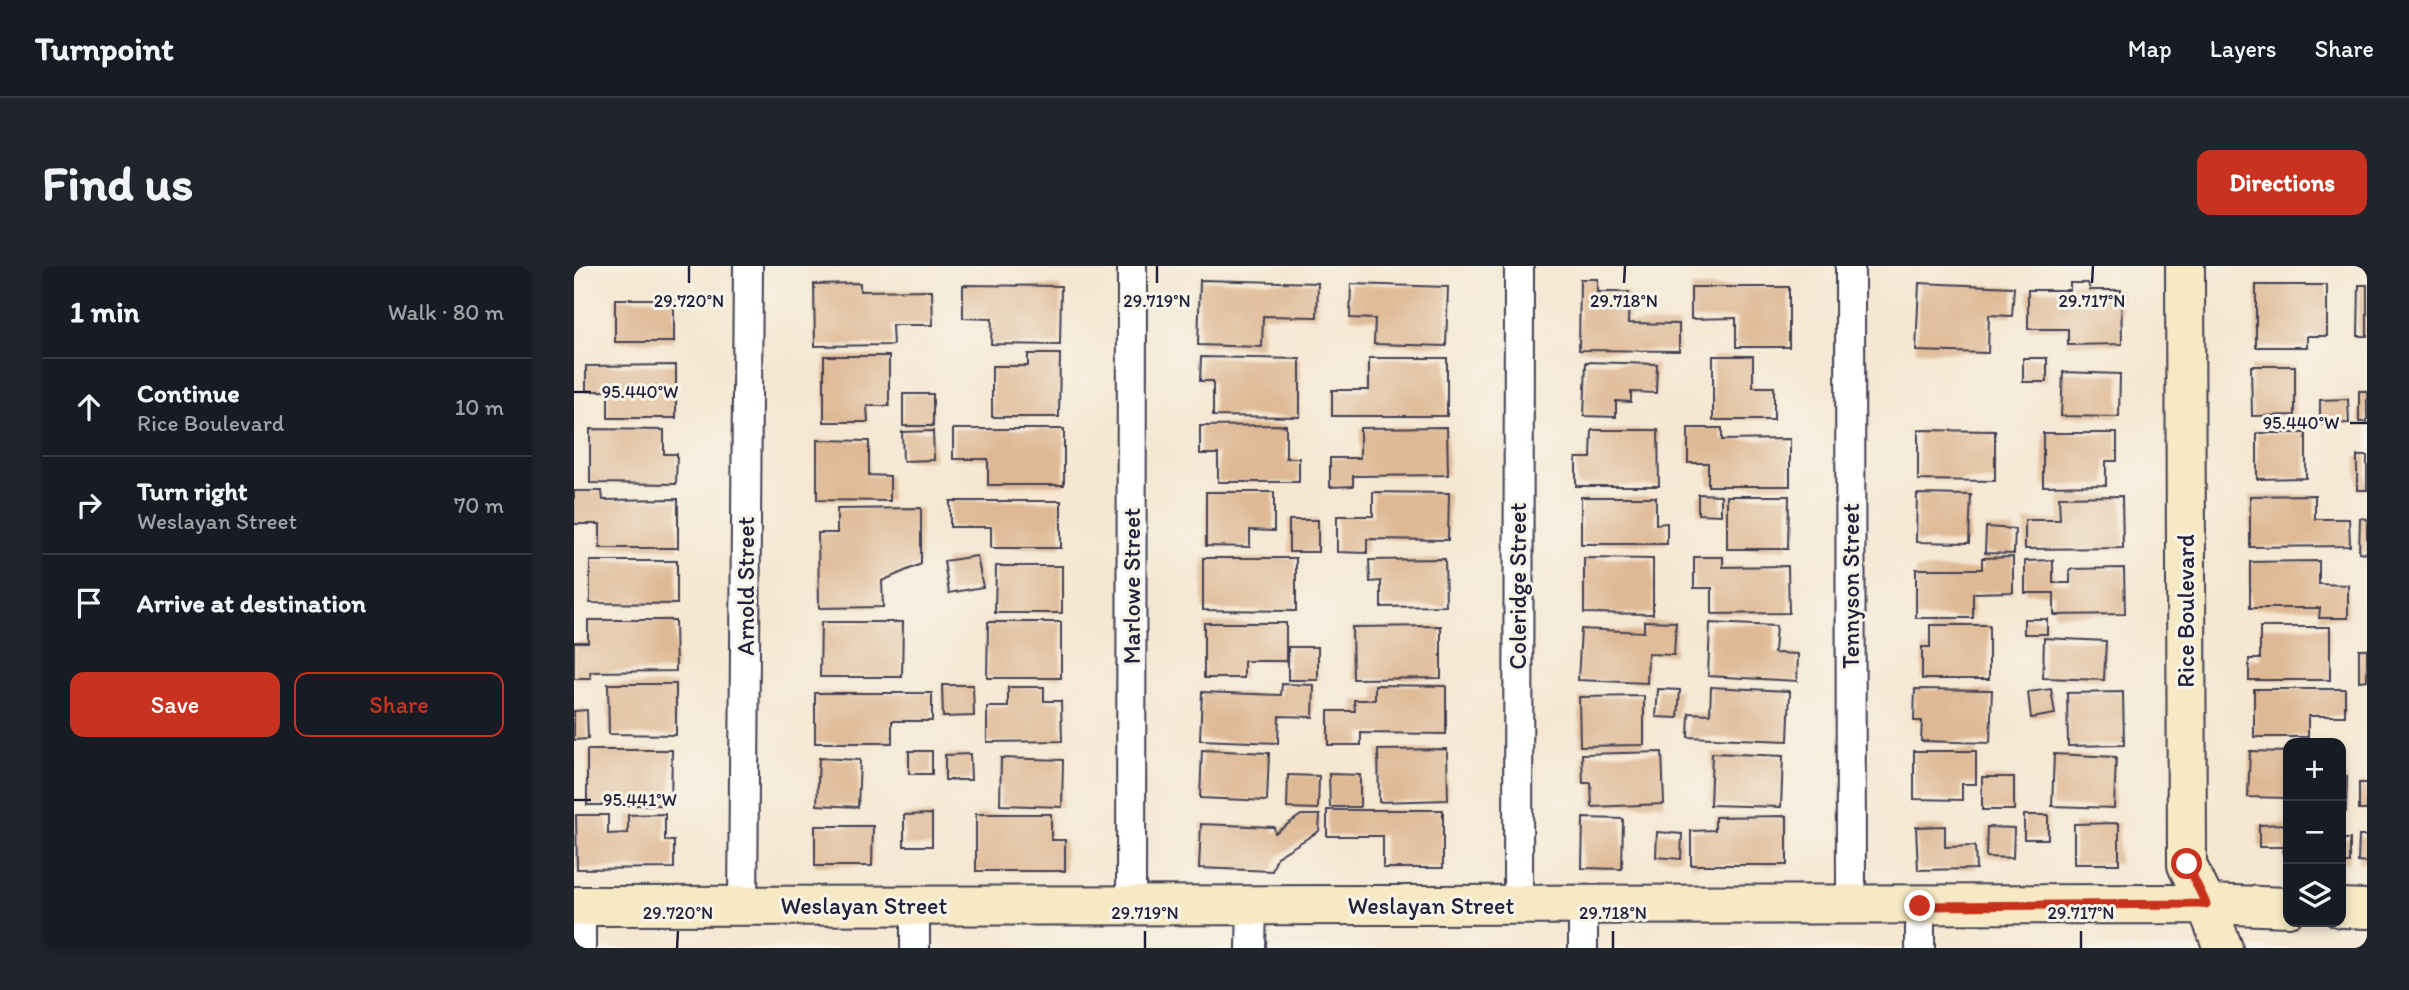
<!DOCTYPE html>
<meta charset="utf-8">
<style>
:root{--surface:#171b24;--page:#20242c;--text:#f1f3f6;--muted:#9ea1a6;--line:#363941;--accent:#c8321e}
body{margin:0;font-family:Itim,sans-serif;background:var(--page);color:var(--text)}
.controls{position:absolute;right:21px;bottom:21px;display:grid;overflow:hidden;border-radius:14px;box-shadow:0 4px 10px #0003}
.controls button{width:63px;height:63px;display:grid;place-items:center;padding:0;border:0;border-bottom:2px solid var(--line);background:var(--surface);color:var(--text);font:35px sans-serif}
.stop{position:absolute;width:21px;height:21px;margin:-16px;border:5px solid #c8321e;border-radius:50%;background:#fff}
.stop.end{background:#c8321e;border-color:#fff;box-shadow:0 2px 7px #0008}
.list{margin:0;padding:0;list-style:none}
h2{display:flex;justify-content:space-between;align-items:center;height:91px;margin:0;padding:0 28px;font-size:30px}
h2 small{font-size:23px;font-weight:400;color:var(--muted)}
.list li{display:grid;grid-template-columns:46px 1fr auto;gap:21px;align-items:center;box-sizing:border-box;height:98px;padding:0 28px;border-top:2px solid var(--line)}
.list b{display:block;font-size:26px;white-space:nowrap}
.list p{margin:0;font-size:23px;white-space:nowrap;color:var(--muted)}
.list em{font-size:23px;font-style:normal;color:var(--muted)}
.actions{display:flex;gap:14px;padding:21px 28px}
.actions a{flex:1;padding:16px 0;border:2px solid var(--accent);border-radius:14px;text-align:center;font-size:24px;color:var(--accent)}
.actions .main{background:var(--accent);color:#fff}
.icon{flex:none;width:38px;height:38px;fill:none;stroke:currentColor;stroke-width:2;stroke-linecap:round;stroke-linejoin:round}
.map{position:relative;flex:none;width:1793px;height:682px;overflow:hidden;border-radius:14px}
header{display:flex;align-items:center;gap:42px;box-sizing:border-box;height:98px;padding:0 35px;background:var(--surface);border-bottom:2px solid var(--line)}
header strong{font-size:33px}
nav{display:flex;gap:38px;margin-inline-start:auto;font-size:24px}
.intro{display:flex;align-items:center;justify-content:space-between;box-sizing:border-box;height:168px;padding:0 42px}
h1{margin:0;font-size:49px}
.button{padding:18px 32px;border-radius:14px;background:var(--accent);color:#fff;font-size:24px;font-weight:700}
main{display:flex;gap:42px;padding:0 42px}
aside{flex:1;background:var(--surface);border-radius:14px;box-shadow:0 4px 10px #0003}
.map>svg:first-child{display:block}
.building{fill:#dfb995}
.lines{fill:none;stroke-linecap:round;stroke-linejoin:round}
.street-casing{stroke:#424052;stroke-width:32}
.secondary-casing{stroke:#424052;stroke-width:42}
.street{stroke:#fff;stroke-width:28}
.secondary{stroke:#f6e9c3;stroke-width:38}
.route{stroke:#c8321e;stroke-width:9}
.ticks{fill:none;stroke:#22223b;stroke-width:2.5}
.labels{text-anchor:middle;stroke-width:6;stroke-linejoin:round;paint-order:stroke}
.street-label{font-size:24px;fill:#22223b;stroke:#f7f3e8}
.ticks-label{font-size:18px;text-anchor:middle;fill:#22223b;stroke:#f7f3e8;stroke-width:6;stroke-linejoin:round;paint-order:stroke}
</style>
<header>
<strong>Turnpoint</strong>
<nav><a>Map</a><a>Layers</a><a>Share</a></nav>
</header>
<div class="intro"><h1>Find us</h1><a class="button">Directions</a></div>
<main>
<aside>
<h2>1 min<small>Walk · 80 m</small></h2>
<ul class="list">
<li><svg class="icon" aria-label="ahead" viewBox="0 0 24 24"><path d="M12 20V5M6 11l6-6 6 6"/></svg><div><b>Continue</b><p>Rice Boulevard</p></div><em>10 m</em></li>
<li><svg class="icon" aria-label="right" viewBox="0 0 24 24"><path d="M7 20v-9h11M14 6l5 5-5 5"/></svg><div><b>Turn right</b><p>Weslayan Street</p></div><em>70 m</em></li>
<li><svg class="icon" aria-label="arrive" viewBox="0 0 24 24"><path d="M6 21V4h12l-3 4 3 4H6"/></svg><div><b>Arrive at destination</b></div></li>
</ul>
<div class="actions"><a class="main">Save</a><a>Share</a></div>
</aside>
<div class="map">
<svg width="1793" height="682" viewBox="0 0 1793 682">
<rect width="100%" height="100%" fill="#f7f3e8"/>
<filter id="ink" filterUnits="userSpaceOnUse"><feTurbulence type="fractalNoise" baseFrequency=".0143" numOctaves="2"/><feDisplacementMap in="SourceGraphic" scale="14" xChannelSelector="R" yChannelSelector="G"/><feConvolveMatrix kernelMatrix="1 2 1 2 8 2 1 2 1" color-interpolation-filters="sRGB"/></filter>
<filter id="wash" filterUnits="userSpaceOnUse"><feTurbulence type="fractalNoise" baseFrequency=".00686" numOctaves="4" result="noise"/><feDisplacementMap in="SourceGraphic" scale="28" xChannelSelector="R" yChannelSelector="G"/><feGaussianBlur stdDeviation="1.57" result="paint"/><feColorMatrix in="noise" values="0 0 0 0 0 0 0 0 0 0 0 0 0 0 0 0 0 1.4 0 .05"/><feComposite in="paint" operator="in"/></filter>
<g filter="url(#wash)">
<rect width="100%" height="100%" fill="#f5e7d2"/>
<g id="blocks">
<g class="building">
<path d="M1006,13H1023V26H1055L1054,57L1105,58V85L1005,84Z"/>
<path d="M626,14L744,17L743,51L689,50L688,81L624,79Z"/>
<path d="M286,17V25L358,24L359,59H318L319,79L241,80L240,18Z"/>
<path d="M1345,17L1440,21L1438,50L1415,49L1414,87L1342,85Z"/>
<path d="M1496,17H1514L1516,24H1547L1548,78L1494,79V63H1454V24H1496Z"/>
<path d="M777,18L874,21L872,80L800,78L801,53L776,52Z"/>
<path d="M389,19L487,20L486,79L417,78L418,53L389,52Z"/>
<path d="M1682,19H1753V70H1733V81H1682Z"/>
<path d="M1785,19H1793V70H1784Z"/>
<path d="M1117,21H1215V81H1162V52L1117,53Z"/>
<rect x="41" y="33" width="59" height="43"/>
<path d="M454,88H486L485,151H418V100H454Z"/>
<path d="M250,90H315V140H293L294,156H250Z"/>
<path d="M1139,90H1179V121H1200V154H1139Z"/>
<path d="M627,91L726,93V151L639,150V115H626Z"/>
<path d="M795,92H873V150H758V124H795Z"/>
<rect x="1449" y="92" width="24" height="24"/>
<path d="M1012,96L1083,98L1082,127L1057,126V136L1042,135V151L1010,150Z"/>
<path d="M102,99V152H34V125H12V100Z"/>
<path d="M1677,100H1721V149L1678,150Z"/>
<path d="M1489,106L1546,108L1545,151L1487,150Z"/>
<rect x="1785" y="125" width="8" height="31"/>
<rect x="329" y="128" width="30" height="32"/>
<path d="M1774,133L1775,157L1746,158V134Z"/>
<path d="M712,159V192H725V216H644V188H626V160Z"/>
<path d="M873,161L874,209L779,210V220L756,221V192H786V162Z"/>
<path d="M1114,162H1148V174L1216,173V220H1134V197H1114Z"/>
<path d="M16,163L90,164V188H103L102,218L16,217Z"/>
<path d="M379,163H490V219H414V193H379Z"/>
<path d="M1018,164H1084L1085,220H1002V192H1017Z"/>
<path d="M1344,164L1421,165V215L1344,214Z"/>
<path d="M359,165L360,194L329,195L328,166Z"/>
<path d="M1469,167H1543V195H1532V219L1469,220Z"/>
<path d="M1683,167H1732V212L1683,213Z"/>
<path d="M243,174L295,175V209L316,210V235L243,234Z"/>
<rect x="1783" y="190" width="10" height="34"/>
<path d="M0,225H28L29,234L104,233V282H26V258H0Z"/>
<path d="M632,226H700V265L676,264V281L632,280Z"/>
<path d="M799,226L875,227L874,274L793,273V287L763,286V250H799Z"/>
<path d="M1124,228L1147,229V249L1124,248Z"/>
<path d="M1343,228L1397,229L1395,277L1342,276Z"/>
<path d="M1741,229V253H1775L1776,280L1676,281V230Z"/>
<path d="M1153,230H1215L1214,283H1153Z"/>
<path d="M1548,230L1549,282L1451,283V254H1486L1485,231Z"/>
<path d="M1007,231H1082V258L1093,257V278H1007Z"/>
<path d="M376,235H487V282H417V261H376Z"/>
<path d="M347,242V298L308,315L309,341L245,342L244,267H263V243Z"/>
<path d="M1786,252L1793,253V287L1785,286Z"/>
<rect x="715" y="254" width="29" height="32"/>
<path d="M1412,261L1441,263L1440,288L1411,287Z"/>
<path d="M403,290L409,321L375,327L370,295Z"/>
<path d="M1120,291H1149V301L1214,300L1215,347L1138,348V322H1120Z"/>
<path d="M1439,291V326L1399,327V352H1342V303H1408V292Z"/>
<path d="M629,292H722V345L629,344Z"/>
<path d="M1010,292L1079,293V348L1010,347Z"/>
<path d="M871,293L872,340L807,341V315L796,316L795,294Z"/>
<path d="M1479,294V317H1496V303L1550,302L1551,348L1480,349V327H1451V295Z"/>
<path d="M16,295H103V338L16,337Z"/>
<path d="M1745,295V318L1774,319V352H1745L1746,342H1676V296Z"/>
<path d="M422,300H488V347H421Z"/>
<rect x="1450" y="353" width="23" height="15"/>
<path d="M14,354H101L102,405L16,406L17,413H0V376H14Z"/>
<path d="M1070,355L1102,356L1100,389L1074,388L1073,417L1004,414L1007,363L1070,366Z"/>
<path d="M247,356H329L328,411H246Z"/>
<path d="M414,356H487V412H413Z"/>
<path d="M630,357H712V395H670V412H630Z"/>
<path d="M1136,357L1202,360L1200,387L1224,388L1223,415L1134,410Z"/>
<path d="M1356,359H1415V413H1348V381H1356Z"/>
<path d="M867,360V412L779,413L778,361Z"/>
<path d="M1686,361H1756V414H1675V393H1686Z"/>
<path d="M1470,372L1532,375L1530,414L1469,412Z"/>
<rect x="714" y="381" width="30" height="33"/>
<path d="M1785,383H1793V414L1785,415Z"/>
<path d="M34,418H102V469L35,468Z"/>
<path d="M708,418L740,419L739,451L705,450L704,477L626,474L628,426L707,429Z"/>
<path d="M368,419H399L400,450L369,451Z"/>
<path d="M801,419L872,420V468L787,467V479H754V445H781L780,434H801Z"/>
<path d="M434,421H470V435H487L488,475L413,476V441H434Z"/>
<path d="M1137,421L1216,425L1214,475L1114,471L1115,447L1136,448Z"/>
<path d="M1084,423L1106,424L1104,452L1082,451Z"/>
<path d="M1341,423L1418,424L1416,477L1347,475L1348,455H1340Z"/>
<path d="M1477,423L1481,448L1457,452L1454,426Z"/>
<path d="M1680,423H1771V450H1734V471H1680Z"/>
<path d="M1549,426L1550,479L1494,480L1493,427Z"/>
<path d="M241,427H358V455H318V477H241Z"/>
<path d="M1070,430V479L1006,480L1005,431Z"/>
<path d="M13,444L14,473L0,474V445Z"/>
<path d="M873,483L874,534L805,536L804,484Z"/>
<path d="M13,484H98L97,539H13Z"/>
<path d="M628,484L695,487L693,535L626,532Z"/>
<rect x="335" y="485" width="23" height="23"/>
<path d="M1340,485H1402V518H1388V534L1340,533Z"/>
<path d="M1676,485L1714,486V532L1674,531Z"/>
<path d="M1088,486L1090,538L1018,541L1017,517H1009L1008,488Z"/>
<path d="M1138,487L1209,490L1207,541L1136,539Z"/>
<path d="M396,488L397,514H371V489Z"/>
<path d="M1480,488L1542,491L1540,542L1478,540Z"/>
<path d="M245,492L286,494L284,541L243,539Z"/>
<path d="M427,492L489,494L488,541L426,539Z"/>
<path d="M755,508L786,509V541H756Z"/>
<path d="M714,509L745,510L744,543L713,542Z"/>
<path d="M1767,510H1773L1772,546H1767Z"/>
<rect x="1408" y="511" width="32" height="33"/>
<rect x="1785" y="517" width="8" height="27"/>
<path d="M753,544H869V602H809V570H753Z"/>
<path d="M91,548V575H100V602L3,603L2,549H34V568L54,567V549Z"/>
<path d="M358,548V580H330V549Z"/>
<path d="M402,548H477V574H491V605H402Z"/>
<path d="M727,549H746L745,565L703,591L698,605L625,602L627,558L700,561L701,567Z"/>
<rect x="1450" y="549" width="24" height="24"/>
<path d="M1213,550V599H1117V565L1141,564V551Z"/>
<path d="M1009,552L1049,553L1048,603L1008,602Z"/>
<path d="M1545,557V598H1500V558Z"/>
<path d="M1714,558V588H1709V581H1685V559Z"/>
<path d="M241,560H299L298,600H241Z"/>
<path d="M1371,560V581L1401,580L1402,603L1344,604L1342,561Z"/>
<path d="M1413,561L1440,562L1439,592L1412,591Z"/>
<path d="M1083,566L1108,568L1107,593L1082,591Z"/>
<path d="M1785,570H1793V597L1784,596Z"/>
<rect x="1767" y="573" width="9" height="24"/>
</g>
</g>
</g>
<g filter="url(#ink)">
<use href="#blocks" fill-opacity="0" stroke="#424052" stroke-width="2"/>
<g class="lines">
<defs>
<g id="street">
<path d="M1276,0L1277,640"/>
<path d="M169,640L174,0"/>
<path d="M557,640L558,0"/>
<path d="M944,640L945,0"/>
<path d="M1009,640V682"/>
<path d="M7,682V640"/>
<path d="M341,682V640"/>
<path d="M677,682L678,640"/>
<path d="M1346,682V640"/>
</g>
<g id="secondary">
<path d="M1611,0L1613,599L1632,638L1649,682"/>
<path d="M0,640L1632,638L1714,641"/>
<path d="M1767,642L1793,643"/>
</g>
</defs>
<use href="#street" class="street-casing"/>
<use href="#secondary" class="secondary-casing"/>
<use href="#street" class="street"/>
<use href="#secondary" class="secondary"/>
</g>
</g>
<g class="lines" filter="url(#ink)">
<path class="route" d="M1346,640L1632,638L1613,598"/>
</g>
<path class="ticks" d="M115,17V0M583,17V0M1050,17L1051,0M1518,17L1519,0M0,126H17M1776,157H1793M0,534H17M103,682L104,665M571,682V665M1039,682V665M1507,682V665"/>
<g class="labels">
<g class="street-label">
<text transform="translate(172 320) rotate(-90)" y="8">Arnold Street</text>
<text transform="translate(558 320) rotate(-90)" y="8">Marlowe Street</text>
<text transform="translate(944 320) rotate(-90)" y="8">Coleridge Street</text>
<text transform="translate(1277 320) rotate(-90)" y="8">Tennyson Street</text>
<text transform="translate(1612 345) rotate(-90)" y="8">Rice Boulevard</text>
<text x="290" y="648">Weslayan Street</text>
<text x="857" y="648">Weslayan Street</text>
</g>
</g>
<g class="ticks-label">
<text x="115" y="41">29.720°N</text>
<text x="583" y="41">29.719°N</text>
<text x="1050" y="41">29.718°N</text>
<text x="1518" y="41">29.717°N</text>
<text x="66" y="132">95.440°W</text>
<text x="1727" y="163">95.440°W</text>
<text x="66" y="540">95.441°W</text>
<text x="104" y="653">29.720°N</text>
<text x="571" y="653">29.719°N</text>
<text x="1039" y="653">29.718°N</text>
<text x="1507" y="653">29.717°N</text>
</g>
</svg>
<div class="controls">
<button>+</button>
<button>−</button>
<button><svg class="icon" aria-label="layers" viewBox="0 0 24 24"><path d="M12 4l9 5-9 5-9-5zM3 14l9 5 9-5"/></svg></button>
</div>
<div class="stop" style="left:1613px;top:598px"></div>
<div class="stop end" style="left:1346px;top:640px"></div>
</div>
</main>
